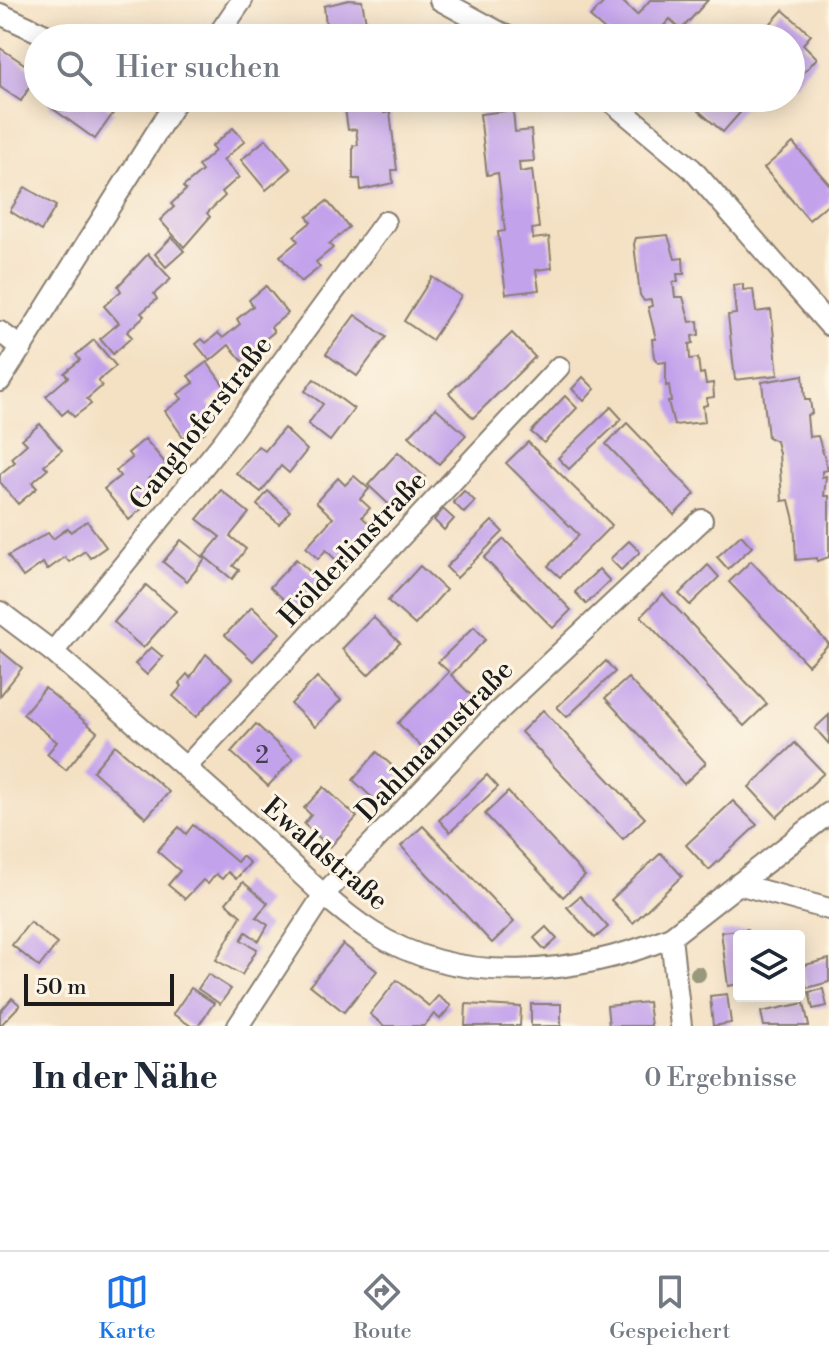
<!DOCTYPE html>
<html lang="de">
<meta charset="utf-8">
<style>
:root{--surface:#fff;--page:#f2f2f3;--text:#1f2937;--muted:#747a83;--line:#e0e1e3;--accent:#1a73e8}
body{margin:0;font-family:"Libre Bodoni",serif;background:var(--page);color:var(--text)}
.controls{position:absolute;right:24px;bottom:24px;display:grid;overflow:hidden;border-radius:8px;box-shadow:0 4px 20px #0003}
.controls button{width:72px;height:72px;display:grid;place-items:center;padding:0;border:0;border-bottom:2px solid var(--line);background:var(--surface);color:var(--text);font:40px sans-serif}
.scale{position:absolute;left:24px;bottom:20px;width:150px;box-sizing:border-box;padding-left:8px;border:4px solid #1c1c1c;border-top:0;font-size:22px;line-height:28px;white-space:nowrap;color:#1c1c1c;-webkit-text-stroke:6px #fcf5e5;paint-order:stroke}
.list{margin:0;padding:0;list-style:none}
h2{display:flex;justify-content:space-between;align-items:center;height:104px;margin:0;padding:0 32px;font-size:34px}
h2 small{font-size:26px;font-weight:400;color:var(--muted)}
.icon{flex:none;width:44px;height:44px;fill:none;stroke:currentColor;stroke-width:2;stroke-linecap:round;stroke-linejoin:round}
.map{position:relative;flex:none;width:829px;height:1026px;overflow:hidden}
.search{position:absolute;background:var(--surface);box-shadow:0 4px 20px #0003;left:24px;right:24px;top:24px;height:88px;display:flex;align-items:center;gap:20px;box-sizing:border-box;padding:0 28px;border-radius:44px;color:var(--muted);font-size:30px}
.sheet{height:224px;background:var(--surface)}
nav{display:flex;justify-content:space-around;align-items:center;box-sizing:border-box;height:112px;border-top:2px solid var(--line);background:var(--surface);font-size:22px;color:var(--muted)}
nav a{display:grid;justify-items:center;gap:4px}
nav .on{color:var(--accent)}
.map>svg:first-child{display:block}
.building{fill:#c3a2ec}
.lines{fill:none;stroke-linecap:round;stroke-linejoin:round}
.minor-casing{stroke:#887e70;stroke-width:24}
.minor{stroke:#fff;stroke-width:20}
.tree{fill:#98987b}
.labels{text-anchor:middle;stroke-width:6;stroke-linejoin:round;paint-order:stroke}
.number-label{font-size:24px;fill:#463e50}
.street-label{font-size:28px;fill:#1c1c1c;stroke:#fcf5e5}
</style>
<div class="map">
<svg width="829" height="1026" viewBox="0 0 829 1026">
<rect width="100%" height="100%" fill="#fcf5e5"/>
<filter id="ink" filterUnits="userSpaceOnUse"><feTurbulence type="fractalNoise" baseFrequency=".0125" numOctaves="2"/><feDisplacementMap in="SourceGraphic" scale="16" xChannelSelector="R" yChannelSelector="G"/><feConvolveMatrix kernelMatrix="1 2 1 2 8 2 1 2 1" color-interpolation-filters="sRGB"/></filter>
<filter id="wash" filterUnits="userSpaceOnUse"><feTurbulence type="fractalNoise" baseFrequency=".006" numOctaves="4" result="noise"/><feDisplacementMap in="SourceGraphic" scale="32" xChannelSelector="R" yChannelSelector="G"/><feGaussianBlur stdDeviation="1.8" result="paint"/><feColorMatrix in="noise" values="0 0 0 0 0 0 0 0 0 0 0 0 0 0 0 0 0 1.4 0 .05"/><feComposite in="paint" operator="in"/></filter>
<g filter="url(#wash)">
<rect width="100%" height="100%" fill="#f4e1c4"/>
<g id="blocks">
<g class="building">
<path d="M349,0L362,1L369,38H320L327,35L324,6Z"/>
<path d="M606,0H621L637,15L650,0H708L681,30L670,19L657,33L662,38H614L590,17Z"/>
<path d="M783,10L811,35L803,44L817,58L791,87V38H757Z"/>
<path d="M0,48L38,73L21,101L0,87Z"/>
<path d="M55,98H95L114,112L95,139L49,106Z"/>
<path d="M335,98H382L384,113L390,112L397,170H392L393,183L361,190L360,179H353V146L358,145L356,129L348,130L345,108L336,109Z"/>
<path d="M698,98H735L745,107L723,132L692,105Z"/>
<path d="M513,110L515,132L531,130L534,161L519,162L520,172L532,170L539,228L532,229L533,239L549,237L552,268L536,270L539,290L506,294L498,232L505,231L498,173L487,175L480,114Z"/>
<path d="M233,128L245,141L223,160L239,177L222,192L225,196L207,213L210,217L184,247L160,220L174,207L171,204L186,190L183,187L202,171L198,166L215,151L211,147Z"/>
<path d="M266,139L291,169L266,190L241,160Z"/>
<path d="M793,143L829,184V203L809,220L764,168Z"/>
<path d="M25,187L56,206L41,231L10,211Z"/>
<path d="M327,201L349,227L329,244L333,248L316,262L320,267L301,282L280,256L298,241L294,236L311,222L307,217Z"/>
<path d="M668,235L675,259L683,258L684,274H677L678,282H673L675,297H683L690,322L698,321L699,335L692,336L693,343L689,344L690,359L698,358L700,374L704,373L706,384L713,383L714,397L707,398V405L703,406L705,422L674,425L668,401H671L669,385L666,386V362L658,363L654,357L652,339H656L648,307L652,306L651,300L644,301L640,295L634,244L636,238Z"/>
<path d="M172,237L184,251L166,267L155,254Z"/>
<path d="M148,254L171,279L154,294L157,299L141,313L144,316L127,332L132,337L113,354L100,339L119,323L104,306L121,291L118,286Z"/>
<path d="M432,277L461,296L432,340L404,321Z"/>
<path d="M743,284V290L753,289L756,312L771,310L778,375L735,380L728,315L736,314L733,285Z"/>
<path d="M266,286L288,313L271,327L274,332L258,345L262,350L245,364L229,345L210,361L196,344L202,339L206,343L218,333L223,338L240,324L237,319L253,306L249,300Z"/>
<path d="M355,315L386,337L357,376L326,354Z"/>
<path d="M512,333L535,357L473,418L449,393Z"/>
<path d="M94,340L116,366L98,381L102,386L87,399L91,404L74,417L68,410L62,415L46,396L68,377L64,373L80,360L76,355Z"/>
<path d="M207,362L227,390L208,404L215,412L199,424L205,432L188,444L165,411L182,399L178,394L194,383L188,376Z"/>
<path d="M803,375L805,400H810L812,414L807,415L809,437L818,436L828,470L822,471V477L826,476L824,496H829V557L817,561V558L796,560L794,520L789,500L782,501L779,453L776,441L768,437L762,382Z"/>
<path d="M583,377L595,389L584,401L572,389Z"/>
<path d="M314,379L354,409L330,441L308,424L323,404L305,391Z"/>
<path d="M565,396L577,408L544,443L531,432Z"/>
<path d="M611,407L622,419L569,469L558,458Z"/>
<path d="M436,408L466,435L439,464L409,436Z"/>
<path d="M627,423L695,494L674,515L606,444Z"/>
<path d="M40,424L62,450L44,465L48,469L32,483L37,488L18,504L0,482V474L15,462L11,458L27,444L22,439Z"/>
<path d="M284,428L307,450L289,473L281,466L261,492L236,473L258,446L265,451Z"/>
<path d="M145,439L166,464L149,479L155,485L139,499L145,506L129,520L104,489L120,476L116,471L132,458L128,453Z"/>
<path d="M528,442L612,525L560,577L548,566L579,535L506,463Z"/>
<path d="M398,452L425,477L395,510L368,485Z"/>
<path d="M354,476L369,489L360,499L370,508L362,517L376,530L342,566L326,550L318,559L306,547L333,518L316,502L338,478L345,485Z"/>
<path d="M221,490L249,513L230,536L246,549L233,566L239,570L232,579L204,556L220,537L197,519Z"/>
<path d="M268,491L290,511L279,524L257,505Z"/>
<path d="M464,491L475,501L464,513L453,502Z"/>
<path d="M443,509L454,519L444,530L434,520Z"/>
<path d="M87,521L106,547L90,558L85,551L69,562L65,557L47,570L43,563L23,577L8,556L48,533L53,539L68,528L71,532Z"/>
<path d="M492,521L503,532L457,578L446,567Z"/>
<path d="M741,535L752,547L728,569L717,557Z"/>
<path d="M504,539L571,610L553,628L484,558Z"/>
<path d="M181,540L205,559L187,581L163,562Z"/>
<path d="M629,541L640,552L621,570L610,559Z"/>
<path d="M296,559L325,585L299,613L270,587Z"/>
<path d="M751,561L829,644L808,665L729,582Z"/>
<path d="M708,565L719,577L690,605L679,594Z"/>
<path d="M420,566L446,590L415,625L388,601Z"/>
<path d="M599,569L610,581L586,604L575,592Z"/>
<path d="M146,585L176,611L143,648L114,622Z"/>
<path d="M663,594L767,704L744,726L641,616Z"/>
<path d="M252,607L280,633L253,661L225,635Z"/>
<path d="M373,617L400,643L368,675L342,649Z"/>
<path d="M474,627L486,639L451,675L474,698L423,749L398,723L449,672L438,662Z"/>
<path d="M151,647L163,657L147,675L135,664Z"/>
<path d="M0,650L22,668L0,696Z"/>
<path d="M206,654L232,678L196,717L173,696L182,686L179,683L187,674L190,678Z"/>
<path d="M606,661L615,672L567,717L557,707Z"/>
<path d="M317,677L341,700L315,727L291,704Z"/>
<path d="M628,678L706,763L684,784L605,698Z"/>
<path d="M45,688L97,732L66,770L47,754L57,742L23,714Z"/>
<path d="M543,710L645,818L623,839L521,732Z"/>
<path d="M829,715V744L815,728Z"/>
<path d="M256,724L293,759L268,786L231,752Z"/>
<path d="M795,743L824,773L777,817L749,787Z"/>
<path d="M115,745L169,792L146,818L93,771Z"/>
<path d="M377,752L400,773L376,801L353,780Z"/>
<path d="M487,775L498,787L450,832L439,820Z"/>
<path d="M324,787L357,817L330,847L304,824L311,815L304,808Z"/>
<path d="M508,792L585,876L563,897L485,814Z"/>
<path d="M733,801L757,825L709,870L686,845Z"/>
<path d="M193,825L237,862L242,856L250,863L236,879L228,872L222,879L216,874L208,884L203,880L185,899L168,885L180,871L157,851L179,827L186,834Z"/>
<path d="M423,826L514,922L492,943L401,846Z"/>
<path d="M661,853L682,876L633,923L611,900Z"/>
<path d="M243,882L268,903L256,917L268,925L259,941L246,932L241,940L257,949L242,975L216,960L241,916L226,903Z"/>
<path d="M580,896L608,927L595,938L567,907Z"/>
<path d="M30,922L57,944L39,967L12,945Z"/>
<path d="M546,927L557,939L545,950L534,938Z"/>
<path d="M748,929L749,936H739V984L728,986L721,932Z"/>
<path d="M343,944L377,971L344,1012L310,985Z"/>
<path d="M829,959V982L807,988L801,966Z"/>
<path d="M208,974L231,989L220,1004L198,989Z"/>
<path d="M397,980L429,1006L438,996L451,1006L440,1019L434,1014L424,1026H384L370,1014Z"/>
<path d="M191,988L214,1003L198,1026H191L173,1014Z"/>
<path d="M823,989L827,1006L813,1009L809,992Z"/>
<path d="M727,994L731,1023L713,1026L710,996Z"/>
<path d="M12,998L20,1005L0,1026V1012Z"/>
<path d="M648,1002L651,1026H609L607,1006Z"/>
<path d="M804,1003L809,1026H764L761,1012Z"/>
<path d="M466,1004L521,1007L520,1026H465Z"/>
<rect x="531" y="1004" width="30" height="22"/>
</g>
</g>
</g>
<g filter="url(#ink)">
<use href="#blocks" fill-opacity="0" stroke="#887e70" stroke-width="2"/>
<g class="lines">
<defs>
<g id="minor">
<path d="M440,0L510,38"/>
<path d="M0,14L52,38"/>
<path d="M216,38L242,0"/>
<path d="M607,98L692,169L829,325"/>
<path d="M0,332L22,348"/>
<path d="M0,381L178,98"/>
<path d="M0,612L53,652C115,706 178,760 240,816C282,854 324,901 372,932C461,988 577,975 671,937L829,813"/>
<path d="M53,652L224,441L385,222"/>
<path d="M186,767L559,367"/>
<path d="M738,884L829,909"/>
<path d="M671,937L681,1026"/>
<path d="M238,1026L325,893L491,718L702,520"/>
</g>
</defs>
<use href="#minor" class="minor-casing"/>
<use href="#minor" class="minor"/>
</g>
<circle class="tree" cx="698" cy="974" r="8"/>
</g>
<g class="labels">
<g class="number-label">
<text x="262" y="763">2</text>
</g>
<g class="street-label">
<text transform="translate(200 422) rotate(-52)" y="10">Ganghoferstraße</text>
<text transform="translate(352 548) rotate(-47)" y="10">Hölderlinstraße</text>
<text transform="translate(434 740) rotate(-46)" y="10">Dahlmannstraße</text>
<text transform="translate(326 853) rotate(41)" y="10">Ewaldstraße</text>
</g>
</g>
</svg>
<div class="controls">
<button><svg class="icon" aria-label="layers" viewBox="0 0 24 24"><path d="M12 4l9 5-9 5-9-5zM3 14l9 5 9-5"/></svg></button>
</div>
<div class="scale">50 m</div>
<div class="search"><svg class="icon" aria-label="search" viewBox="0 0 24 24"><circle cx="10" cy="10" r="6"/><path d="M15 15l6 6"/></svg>Hier suchen</div>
</div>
<section class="sheet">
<h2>In der Nähe<small>0 Ergebnisse</small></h2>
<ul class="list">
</ul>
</section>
<nav>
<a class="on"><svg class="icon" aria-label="map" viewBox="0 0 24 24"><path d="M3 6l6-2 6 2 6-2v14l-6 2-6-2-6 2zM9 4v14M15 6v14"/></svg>Karte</a>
<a><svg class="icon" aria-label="directions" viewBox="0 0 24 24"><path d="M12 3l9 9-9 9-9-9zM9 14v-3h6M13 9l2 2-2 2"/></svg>Route</a>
<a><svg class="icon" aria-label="saved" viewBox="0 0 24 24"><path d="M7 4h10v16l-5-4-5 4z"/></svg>Gespeichert</a>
</nav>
